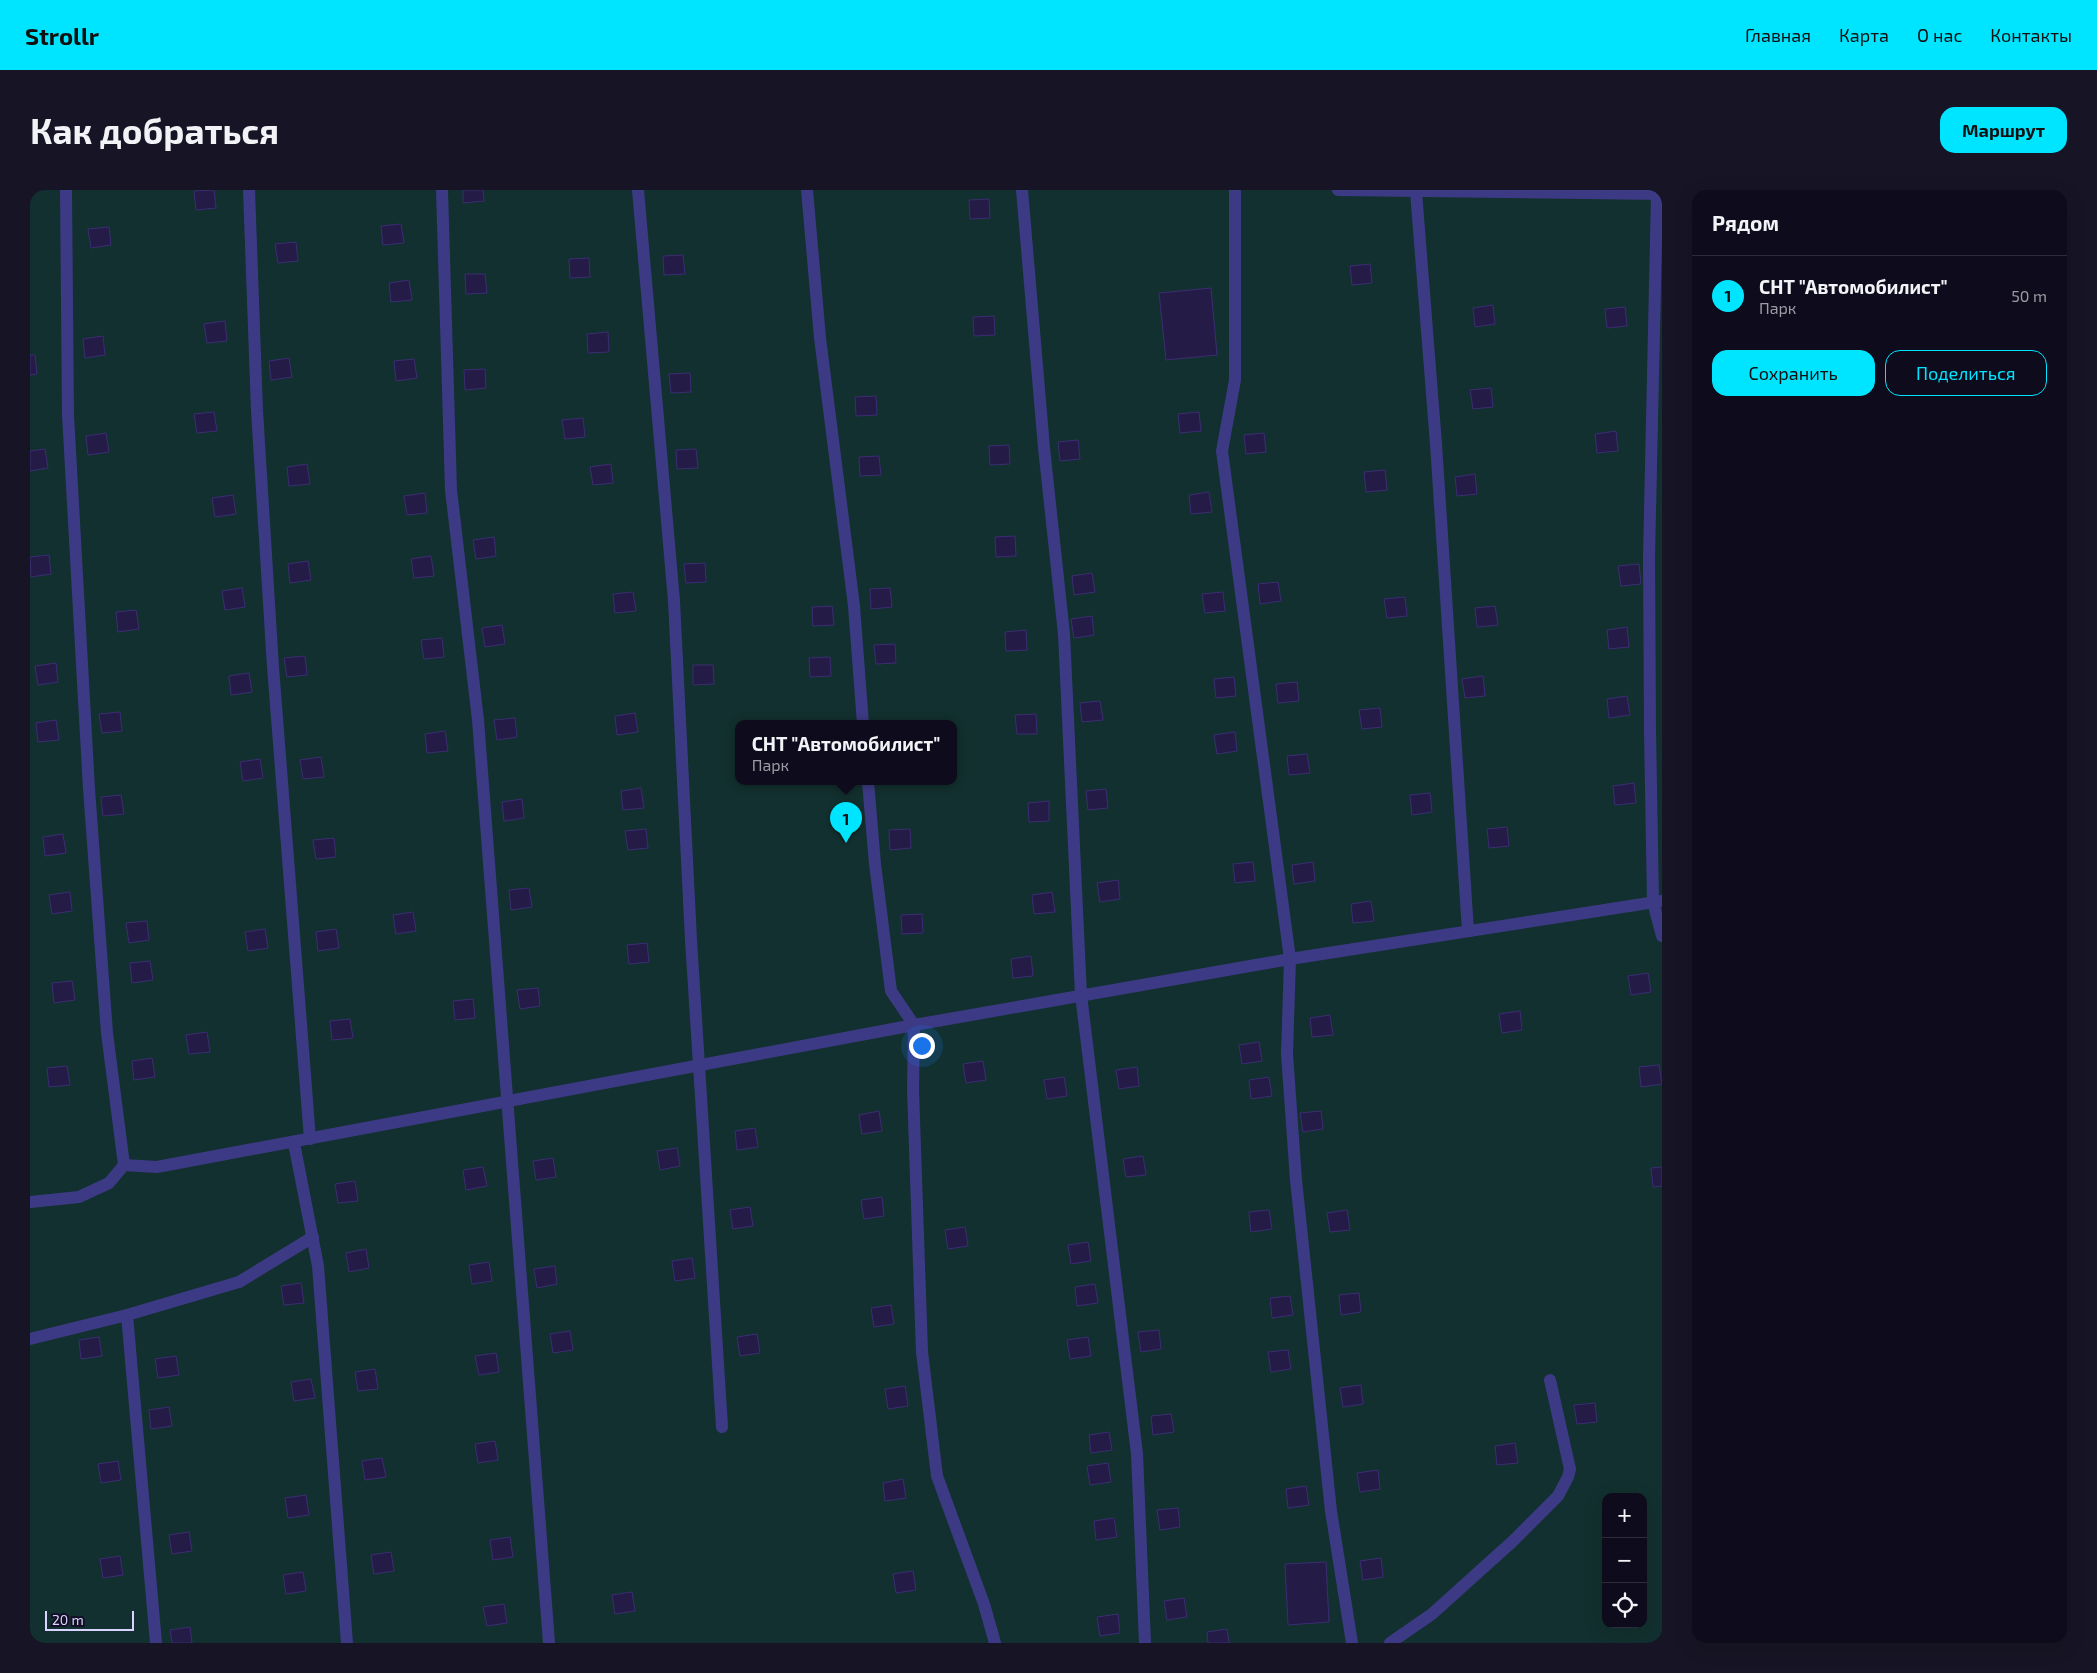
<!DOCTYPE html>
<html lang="ru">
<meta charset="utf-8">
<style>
:root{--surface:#0e0b1c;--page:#171425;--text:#f1f3f6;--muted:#9b9ba3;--line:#2e2b3b;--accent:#00e5ff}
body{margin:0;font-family:"Exo 2",sans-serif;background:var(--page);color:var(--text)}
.controls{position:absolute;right:15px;bottom:15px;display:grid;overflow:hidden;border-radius:10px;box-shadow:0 5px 20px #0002}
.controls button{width:45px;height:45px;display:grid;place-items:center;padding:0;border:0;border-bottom:1px solid var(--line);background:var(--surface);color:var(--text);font:25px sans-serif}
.scale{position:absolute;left:15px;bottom:12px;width:89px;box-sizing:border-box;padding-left:5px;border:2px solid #d9d4ff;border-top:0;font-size:14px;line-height:18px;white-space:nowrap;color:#d9d4ff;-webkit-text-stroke:4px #130f26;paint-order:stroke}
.you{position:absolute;left:891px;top:855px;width:18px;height:18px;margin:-12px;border:4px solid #fff;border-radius:50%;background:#1a73e8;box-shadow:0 0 0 8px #1a73e833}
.badge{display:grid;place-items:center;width:32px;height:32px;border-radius:50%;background:var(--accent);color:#111;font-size:16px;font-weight:700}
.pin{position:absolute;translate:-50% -41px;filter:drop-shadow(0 1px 2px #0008)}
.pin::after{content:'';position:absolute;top:26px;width:18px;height:15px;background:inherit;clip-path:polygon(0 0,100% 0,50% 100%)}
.popup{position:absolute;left:705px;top:530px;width:222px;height:65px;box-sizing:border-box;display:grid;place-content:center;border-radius:10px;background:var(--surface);filter:drop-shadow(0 1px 4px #0005);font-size:16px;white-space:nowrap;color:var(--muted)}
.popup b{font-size:19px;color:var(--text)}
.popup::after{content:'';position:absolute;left:50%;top:100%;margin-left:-10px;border:10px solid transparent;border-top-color:var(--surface)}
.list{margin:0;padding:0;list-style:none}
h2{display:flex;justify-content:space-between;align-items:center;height:65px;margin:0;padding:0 20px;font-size:21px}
h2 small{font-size:16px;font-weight:400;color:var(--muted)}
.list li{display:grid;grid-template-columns:32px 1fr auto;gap:15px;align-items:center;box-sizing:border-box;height:80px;padding:0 20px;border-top:1px solid var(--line)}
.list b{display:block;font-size:19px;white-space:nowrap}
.list p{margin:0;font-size:16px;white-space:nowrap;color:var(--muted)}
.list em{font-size:16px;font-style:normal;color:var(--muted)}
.actions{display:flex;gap:10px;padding:15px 20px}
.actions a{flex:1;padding:11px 0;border:1px solid var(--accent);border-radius:15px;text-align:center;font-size:18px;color:var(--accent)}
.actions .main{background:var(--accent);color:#111}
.icon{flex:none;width:28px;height:28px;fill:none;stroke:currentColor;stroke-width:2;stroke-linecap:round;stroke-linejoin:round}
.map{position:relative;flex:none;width:1632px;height:1453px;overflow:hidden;border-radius:15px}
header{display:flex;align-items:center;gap:30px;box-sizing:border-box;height:70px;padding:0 25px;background:var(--accent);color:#111}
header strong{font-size:24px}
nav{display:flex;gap:28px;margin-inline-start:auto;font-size:18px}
.intro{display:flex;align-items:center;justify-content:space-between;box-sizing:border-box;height:120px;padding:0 30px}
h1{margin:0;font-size:35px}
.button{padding:12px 22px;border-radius:15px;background:var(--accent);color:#111;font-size:18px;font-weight:700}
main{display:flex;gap:30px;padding:0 30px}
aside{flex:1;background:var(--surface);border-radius:15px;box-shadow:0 5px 20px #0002}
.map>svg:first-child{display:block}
.green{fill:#12302f;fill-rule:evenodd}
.building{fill:#241b47;stroke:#3b2d73}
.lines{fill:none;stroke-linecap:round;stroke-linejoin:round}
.service{stroke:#3d3a85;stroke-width:12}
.minor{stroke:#3d3a85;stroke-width:12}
</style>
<header>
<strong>Strollr</strong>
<nav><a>Главная</a><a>Карта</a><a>О нас</a><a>Контакты</a></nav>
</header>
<div class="intro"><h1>Как добраться</h1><a class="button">Маршрут</a></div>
<main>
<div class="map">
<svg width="1632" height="1453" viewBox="0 0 1632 1453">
<rect width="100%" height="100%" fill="#130f26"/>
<path class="green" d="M0,0H1632V1453H0ZM708,534H924V592H708ZM1576,1307H1613V1434H1576Z"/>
<g class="building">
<path d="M184,0L186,18L166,20L164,1Z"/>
<path d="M433,0H453L454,11L433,13Z"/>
<path d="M959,9L960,28L940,29L939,10Z"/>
<path d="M371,34L374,53L353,55L351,36Z"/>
<path d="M79,37L81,55L61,58L58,39Z"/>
<path d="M266,52L268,71L248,73L245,54Z"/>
<path d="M653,65L655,84L634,85L633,66Z"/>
<path d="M559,68L560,87L540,88L539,69Z"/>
<path d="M1340,74L1342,93L1322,95L1320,76Z"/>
<path d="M435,84H455L457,103L436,104Z"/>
<path d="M379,90L382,110L361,112L359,93Z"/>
<path d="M1181,98L1187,165L1136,170L1129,103Z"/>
<path d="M1463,115L1465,134L1445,137L1443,118Z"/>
<path d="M1595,117L1597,136L1577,138L1575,119Z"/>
<path d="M964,126L965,145L944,146L943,127Z"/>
<path d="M195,131L197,151L177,153L174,134Z"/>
<path d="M578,142L579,162L558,163L557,144Z"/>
<path d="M73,146L75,165L55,168L53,149Z"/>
<path d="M0,165H5L7,184L0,185Z"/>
<path d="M259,168L262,187L241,190L239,171Z"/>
<path d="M384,169L387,188L366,191L364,171Z"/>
<path d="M455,179L456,198L435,200L434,180Z"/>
<path d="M660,183L661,202L641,203L639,184Z"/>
<path d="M1461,198L1463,217L1443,219L1440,200Z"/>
<path d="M846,206L847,225L826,226L825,207Z"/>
<path d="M184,222L187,241L167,243L164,224Z"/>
<path d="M1169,222L1171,241L1150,243L1148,224Z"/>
<path d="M553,228L555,247L535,249L532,230Z"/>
<path d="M1586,241L1588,261L1567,263L1565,244Z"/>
<path d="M76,243L79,262L58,265L56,246Z"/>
<path d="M1234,243L1236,262L1216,264L1214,245Z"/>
<path d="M1048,250L1050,269L1030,271L1028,252Z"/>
<path d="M979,255L980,274L960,275L959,256Z"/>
<path d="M15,259L18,278L0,281V261Z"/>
<path d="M666,259L668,278L647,279L646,260Z"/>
<path d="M849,266L851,285L830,286L829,267Z"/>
<path d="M277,274L280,294L259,296L257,277Z"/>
<path d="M581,274L583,293L563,295L560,277Z"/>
<path d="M1355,280L1357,300L1336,302L1334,282Z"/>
<path d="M1445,284L1447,304L1427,306L1425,287Z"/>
<path d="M1179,302L1182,322L1161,324L1159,305Z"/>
<path d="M395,303L397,323L377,325L374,306Z"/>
<path d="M203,305L206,324L185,327L182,308Z"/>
<path d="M985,346L986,366L966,367L965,347Z"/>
<path d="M464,347L466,366L446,369L443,350Z"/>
<path d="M19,365L21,384L1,387L0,367Z"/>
<path d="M401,366L404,386L384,388L381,369Z"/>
<path d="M278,371L281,390L260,393L258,374Z"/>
<path d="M675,373L676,392L656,393L654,374Z"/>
<path d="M1609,374L1611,394L1591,396L1588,376Z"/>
<path d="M1062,383L1065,402L1044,405L1042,386Z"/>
<path d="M1248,392L1251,411L1230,414L1228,394Z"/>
<path d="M212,398L215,417L195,420L192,401Z"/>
<path d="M860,398L862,417L841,419L840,399Z"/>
<path d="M603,402L606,421L585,423L583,404Z"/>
<path d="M1193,402L1195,421L1175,423L1172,404Z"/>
<path d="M1375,407L1377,426L1357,428L1354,409Z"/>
<path d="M802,416L804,435L783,436L782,417Z"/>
<path d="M1465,416L1468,435L1447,437L1445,418Z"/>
<path d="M106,420L109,439L88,442L86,422Z"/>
<path d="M1062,426L1064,445L1044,448L1041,429Z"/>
<path d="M472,435L475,454L455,457L452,438Z"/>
<path d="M1597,437L1599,457L1579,459L1577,440Z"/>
<path d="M996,440L997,460L976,461L975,442Z"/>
<path d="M412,448L414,467L394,469L391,450Z"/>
<path d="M865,454L866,473L846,474L844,455Z"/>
<path d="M275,466L277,485L257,487L254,468Z"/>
<path d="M800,467L801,486L780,487L779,468Z"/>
<path d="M26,473L28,492L8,495L5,476Z"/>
<path d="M663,475H683L684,494L663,495Z"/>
<path d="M219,483L222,502L201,505L199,486Z"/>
<path d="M1453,486L1455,506L1435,508L1432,489Z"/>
<path d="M1204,487L1206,506L1186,508L1184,489Z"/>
<path d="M1267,492L1269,511L1248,513L1246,494Z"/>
<path d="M1597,506L1600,525L1579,528L1577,509Z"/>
<path d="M1070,511L1073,530L1052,532L1050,513Z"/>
<path d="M1350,518L1352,537L1332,539L1329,520Z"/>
<path d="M90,522L92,541L72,543L69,524Z"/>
<path d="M605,523L608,542L587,545L585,526Z"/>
<path d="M1006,524L1007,544H987L985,525Z"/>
<path d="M485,528L487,547L467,550L464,530Z"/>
<path d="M26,530L29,550L8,552L6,533Z"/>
<path d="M415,541L418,561L397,563L395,544Z"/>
<path d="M1205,542L1207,561L1187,564L1184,545Z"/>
<path d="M1277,564L1280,583L1259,585L1257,566Z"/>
<path d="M291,567L294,587L273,589L270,570Z"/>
<path d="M230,569L233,588L213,591L210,572Z"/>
<path d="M1604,593L1606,613L1585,615L1583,596Z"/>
<path d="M611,598L614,618L593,620L591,601Z"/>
<path d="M1076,599L1078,618L1058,620L1056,601Z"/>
<path d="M1400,603L1402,622L1382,625L1380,605Z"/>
<path d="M91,605L94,624L73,626L71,607Z"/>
<path d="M492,609L494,628L474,631L472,612Z"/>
<path d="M1019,611V631L999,632L998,613Z"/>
<path d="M1477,637L1479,656L1459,658L1457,639Z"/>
<path d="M616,639L618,658L598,660L595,641Z"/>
<path d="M880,639L881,658L860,660L859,640Z"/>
<path d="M33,644L36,663L15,666L13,647Z"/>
<path d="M304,648L306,667L286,669L283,650Z"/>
<path d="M1223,672L1225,691L1205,693L1203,674Z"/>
<path d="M1283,672L1285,691L1264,694L1262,675Z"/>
<path d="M1088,690L1090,709L1070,712L1067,693Z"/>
<path d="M499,698L502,717L481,720L479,700Z"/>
<path d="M40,702L42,721L22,724L19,705Z"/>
<path d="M1022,702L1025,722L1004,724L1002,705Z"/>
<path d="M1341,711L1344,731L1323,733L1321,714Z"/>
<path d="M383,722L386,741L366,744L363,725Z"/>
<path d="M892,724L893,743L872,744L871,725Z"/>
<path d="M117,731L119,750L99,753L96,733Z"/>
<path d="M235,739L238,758L218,761L215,742Z"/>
<path d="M306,739L309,758L288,761L286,742Z"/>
<path d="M617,753L619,772L599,774L597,755Z"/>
<path d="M1001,766L1003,786L983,788L981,769Z"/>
<path d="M120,771L123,790L102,793L100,773Z"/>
<path d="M1618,783L1621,802L1601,805L1598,786Z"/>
<path d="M42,791L45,810L24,813L22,793Z"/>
<path d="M508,798L510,816L490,819L487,800Z"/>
<path d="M443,809L445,828L425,830L423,811Z"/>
<path d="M1490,821L1492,840L1472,843L1469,824Z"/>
<path d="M1300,825L1303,845L1282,847L1280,828Z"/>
<path d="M320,829L323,848L302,850L300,831Z"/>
<path d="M177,842L180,862L159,864L156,845Z"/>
<path d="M1229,852L1232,871L1212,874L1209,855Z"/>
<path d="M122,868L125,887L104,890L102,871Z"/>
<path d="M953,871L956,890L936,893L933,874Z"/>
<path d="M1629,875L1632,894L1611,897L1609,877Z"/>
<path d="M37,876L40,895L19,897L17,878Z"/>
<path d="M1107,877L1109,896L1089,899L1086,880Z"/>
<path d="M1034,887L1037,906L1017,909L1014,890Z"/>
<path d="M1239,887L1242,906L1221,909L1219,890Z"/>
<path d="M849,921L852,941L832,944L829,925Z"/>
<path d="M1291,921L1293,939L1273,942L1270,923Z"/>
<path d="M725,938L728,957L707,960L705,941Z"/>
<path d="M647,958L650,976L630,980L627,961Z"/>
<path d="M1113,966L1116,985L1096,987L1093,969Z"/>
<path d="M523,968L526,987L506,990L503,971Z"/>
<path d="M453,977L457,996L436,1000L433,980Z"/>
<path d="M1632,977V996L1623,997L1621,978Z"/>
<path d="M325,991L328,1011L308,1013L305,994Z"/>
<path d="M852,1007L854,1026L834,1029L831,1010Z"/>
<path d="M720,1017L723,1036L703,1039L700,1020Z"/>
<path d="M1239,1020L1242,1039L1221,1042L1219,1022Z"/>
<path d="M1317,1020L1320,1040L1300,1042L1297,1023Z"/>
<path d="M935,1037L938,1056L918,1059L915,1040Z"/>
<path d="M1058,1052L1061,1071L1041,1074L1038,1055Z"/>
<path d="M336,1059L339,1078L319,1082L316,1063Z"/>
<path d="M662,1068L665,1088L645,1091L642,1071Z"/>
<path d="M459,1072L462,1091L442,1094L439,1075Z"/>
<path d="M525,1076L527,1094L507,1098L504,1079Z"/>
<path d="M271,1093L274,1113L254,1115L251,1096Z"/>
<path d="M1065,1094L1068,1113L1047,1116L1045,1097Z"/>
<path d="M1329,1103L1331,1122L1311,1125L1309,1105Z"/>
<path d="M1260,1106L1263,1125L1242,1128L1240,1108Z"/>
<path d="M861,1115L864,1134L844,1137L841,1118Z"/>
<path d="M1129,1140L1131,1159L1111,1162L1108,1142Z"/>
<path d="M540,1141L543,1160L523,1163L520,1144Z"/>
<path d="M727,1144L730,1163L710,1166L707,1147Z"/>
<path d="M69,1147L72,1166L51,1169L49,1150Z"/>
<path d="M1058,1147L1061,1166L1040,1169L1037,1150Z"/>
<path d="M1258,1160L1261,1179L1241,1182L1238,1162Z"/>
<path d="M466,1163L469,1182L449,1185L445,1166Z"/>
<path d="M146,1166L149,1185L128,1188L125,1169Z"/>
<path d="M345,1179L348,1199L328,1201L325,1182Z"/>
<path d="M281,1189L285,1208L264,1211L261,1192Z"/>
<path d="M1331,1195L1333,1214L1313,1217L1310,1198Z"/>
<path d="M875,1196L878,1216L858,1219L855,1199Z"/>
<path d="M1565,1213L1567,1232L1547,1234L1544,1215Z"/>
<path d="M139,1217L142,1236L121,1239L119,1220Z"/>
<path d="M1141,1224L1144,1242L1123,1245L1121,1226Z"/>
<path d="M1079,1242L1082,1260L1061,1263L1059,1245Z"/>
<path d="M465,1251L468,1270L448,1273L445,1254Z"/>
<path d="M1485,1253L1488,1273L1467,1275L1465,1256Z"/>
<path d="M352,1268L356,1287L335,1290L332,1271Z"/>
<path d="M88,1271L91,1290L71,1293L68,1274Z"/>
<path d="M1078,1273L1081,1292L1060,1295L1057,1276Z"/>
<path d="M1348,1280L1350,1299L1330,1302L1327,1283Z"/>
<path d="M873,1289L876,1308L855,1311L853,1293Z"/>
<path d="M1276,1296L1279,1315L1258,1318L1256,1299Z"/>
<path d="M276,1305L279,1325L258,1328L255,1308Z"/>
<path d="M1148,1318L1150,1337L1130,1340L1127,1320Z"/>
<path d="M1084,1328L1087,1347L1066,1350L1064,1331Z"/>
<path d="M159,1342L162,1361L142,1364L139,1345Z"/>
<path d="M480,1347L483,1367L463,1370L460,1350Z"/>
<path d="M361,1362L364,1381L344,1384L341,1365Z"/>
<path d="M90,1366L93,1385L73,1388L70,1369Z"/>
<path d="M1351,1368L1353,1387L1333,1390L1330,1371Z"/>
<path d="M1296,1372L1299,1432L1258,1435L1255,1374Z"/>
<path d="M883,1381L886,1400L866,1403L863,1384Z"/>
<path d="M273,1382L276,1401L256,1404L253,1385Z"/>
<path d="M602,1402L605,1421L585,1424L582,1405Z"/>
<path d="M1154,1408L1157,1427L1137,1430L1134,1411Z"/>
<path d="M474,1414L477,1433L457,1436L453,1417Z"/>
<path d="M1088,1424L1090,1443L1070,1446L1067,1427Z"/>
<path d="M160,1437L162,1453H142L140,1440Z"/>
<path d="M1197,1439L1199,1453H1178L1177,1442Z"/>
</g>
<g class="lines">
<g class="service">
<path d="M36,0L38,225L59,599L77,843L94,975"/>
<path d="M219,0L227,221L243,477L280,949"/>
<path d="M412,0L421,300L448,530L519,1453"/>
<path d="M608,0L644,411L661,750L692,1237"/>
<path d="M777,0L790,148L824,416L833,534"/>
<path d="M992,0L1014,258L1034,444L1051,805L1107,1264L1115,1453"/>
<path d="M1205,0V190L1192,261L1260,769L1257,864L1266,990L1301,1321L1322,1453"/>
<path d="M1386,2L1406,254L1438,741"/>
<path d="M1627,4L1619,367L1620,541L1623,712L1632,746"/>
<path d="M838,592L845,674L861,801L884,835L883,900L892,1162L907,1286L954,1414L965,1453"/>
<path d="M264,953L288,1076L317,1453"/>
<path d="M0,1012L49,1007L79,993L94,975L127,977L884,835L1260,769L1632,711"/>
<path d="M97,1125L126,1453"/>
<path d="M0,1149L97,1125L209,1092L283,1047"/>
<path d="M1360,1453L1402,1424L1483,1351L1528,1306L1538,1287L1540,1279L1520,1190"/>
</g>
<path class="minor" d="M1308,0L1632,4"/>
</g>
</svg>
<div class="controls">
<button>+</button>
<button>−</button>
<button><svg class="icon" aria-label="locate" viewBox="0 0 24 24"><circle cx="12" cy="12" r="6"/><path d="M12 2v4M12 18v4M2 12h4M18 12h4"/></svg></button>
</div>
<div class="scale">20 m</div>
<div class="you"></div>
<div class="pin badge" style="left:816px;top:653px">1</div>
<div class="popup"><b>СНТ &quot;Автомобилист&quot;</b>Парк</div>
</div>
<aside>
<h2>Рядом<small></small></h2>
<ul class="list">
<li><span class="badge">1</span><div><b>СНТ &quot;Автомобилист&quot;</b><p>Парк</p></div><em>50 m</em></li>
</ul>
<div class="actions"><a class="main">Сохранить</a><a>Поделиться</a></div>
</aside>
</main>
